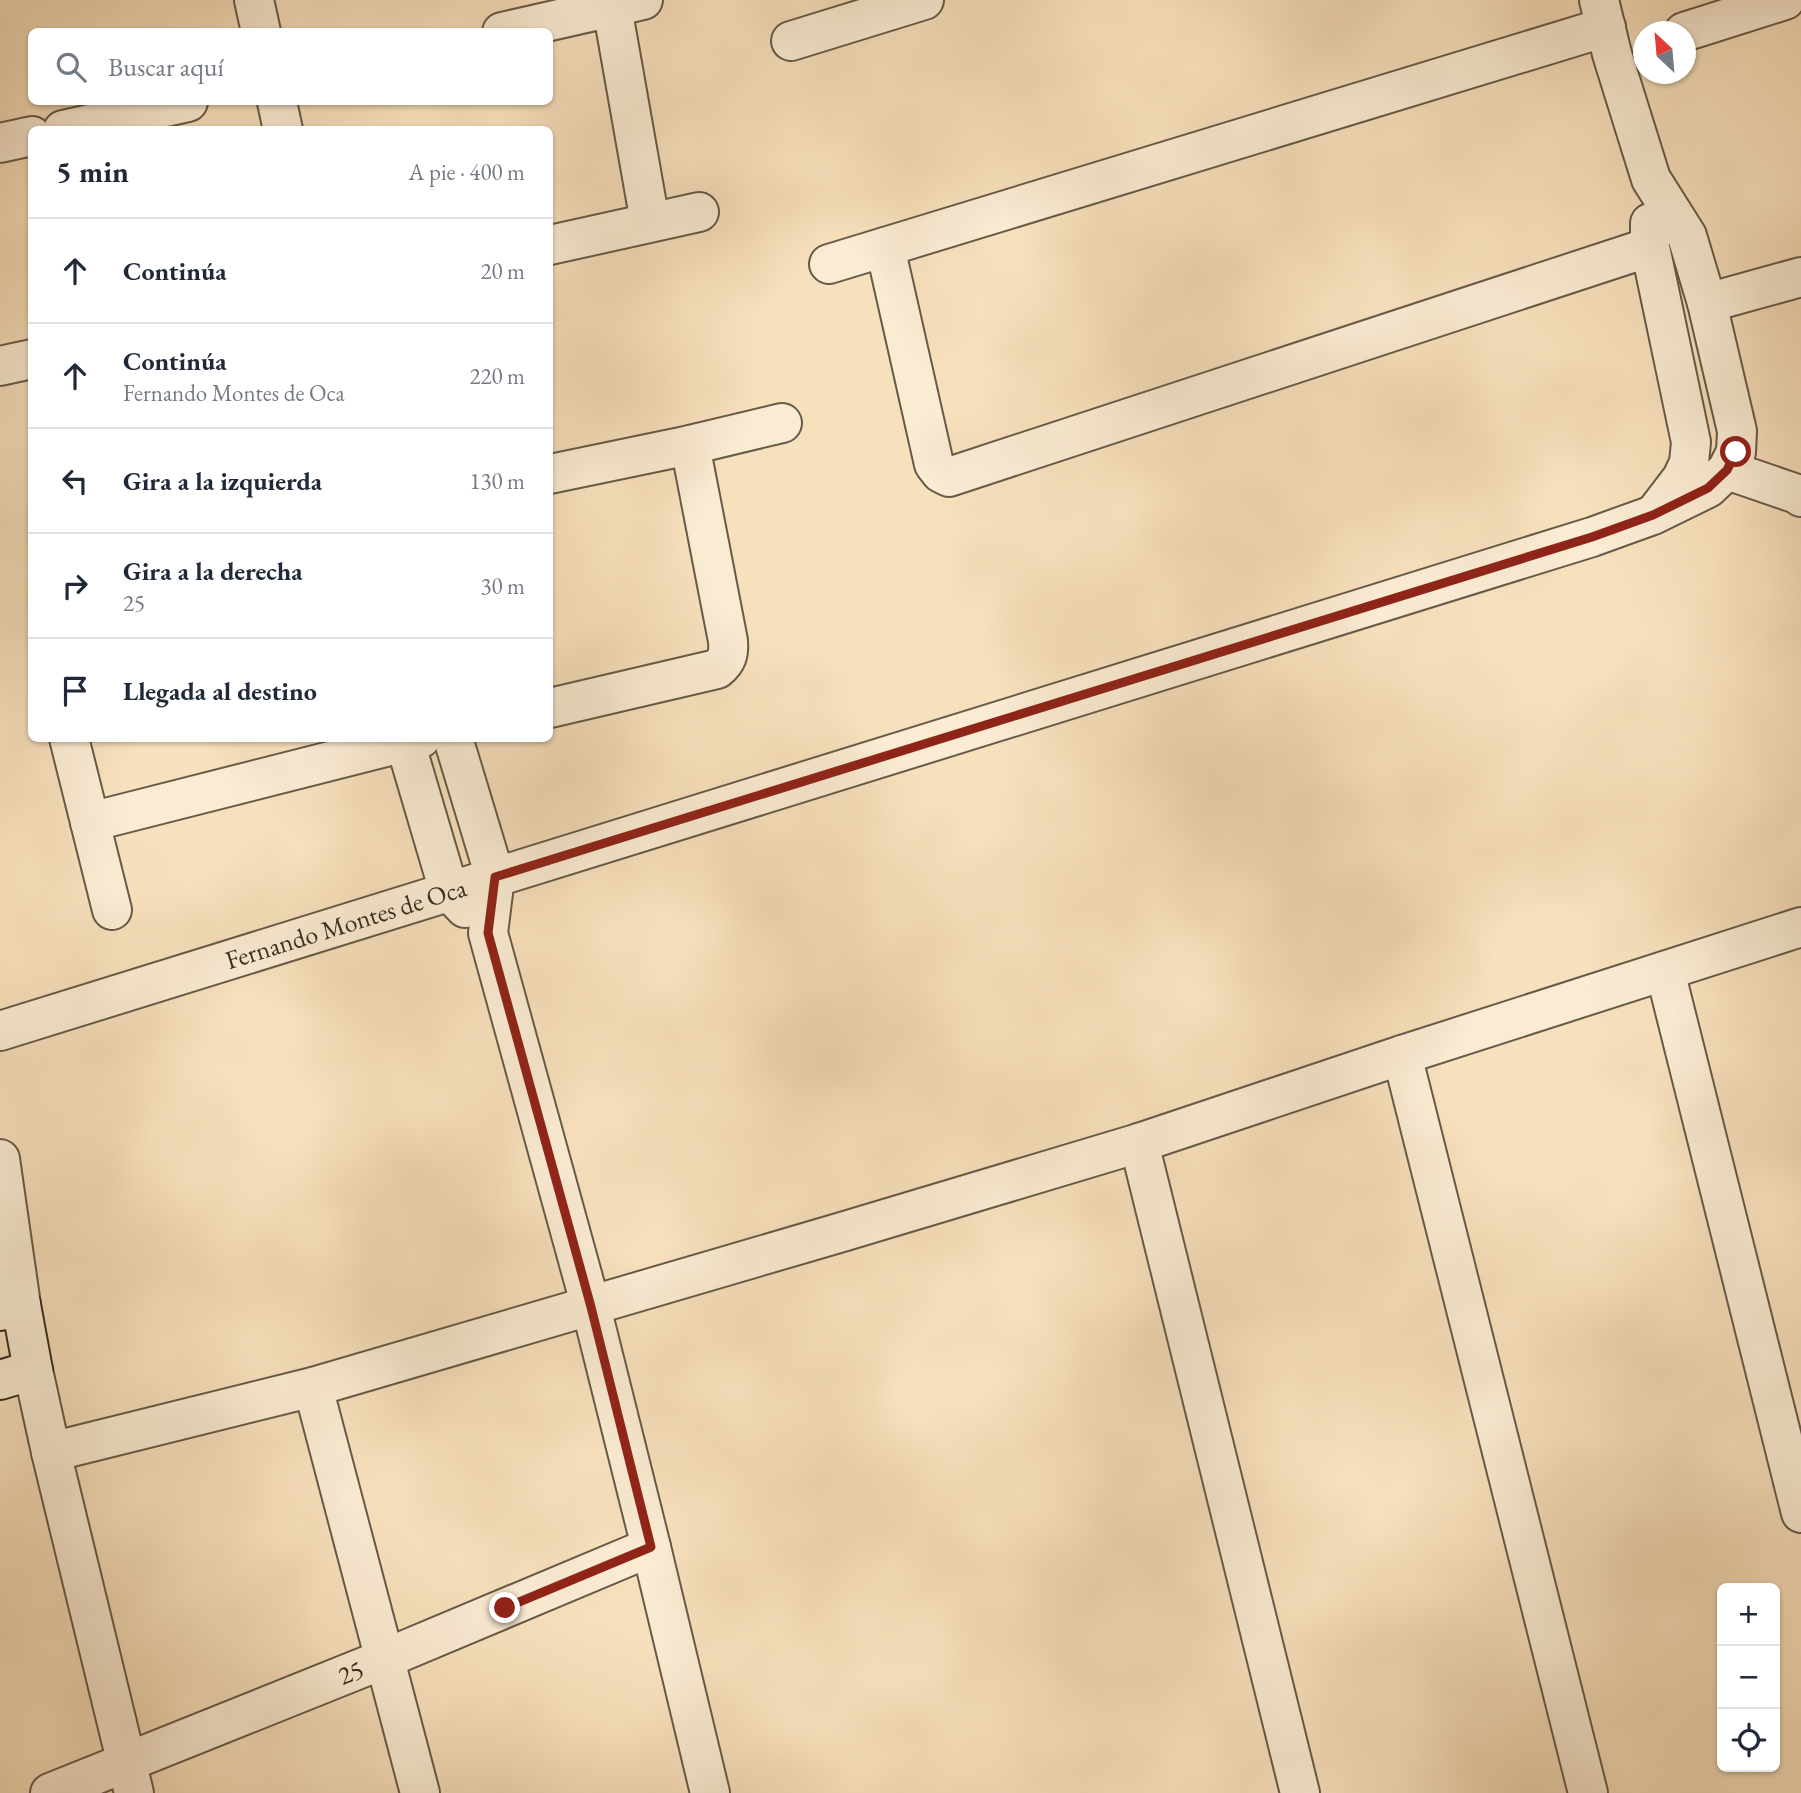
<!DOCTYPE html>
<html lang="es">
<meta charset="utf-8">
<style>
:root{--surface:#fff;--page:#f6f6f7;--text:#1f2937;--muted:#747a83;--line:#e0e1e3}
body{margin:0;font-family:"EB Garamond",serif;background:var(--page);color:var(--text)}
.controls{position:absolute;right:21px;bottom:21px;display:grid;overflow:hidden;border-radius:10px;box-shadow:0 2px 5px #0004}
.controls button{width:63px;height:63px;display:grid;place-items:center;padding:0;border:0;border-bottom:2px solid var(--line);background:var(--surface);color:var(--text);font:35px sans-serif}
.compass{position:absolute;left:1633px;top:21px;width:63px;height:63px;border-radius:50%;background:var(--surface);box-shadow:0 2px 5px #0004;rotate:334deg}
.stop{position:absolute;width:21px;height:21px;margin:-16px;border:5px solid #8f2418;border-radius:50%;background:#fff}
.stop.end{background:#8f2418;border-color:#fff;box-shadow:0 2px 7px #0008}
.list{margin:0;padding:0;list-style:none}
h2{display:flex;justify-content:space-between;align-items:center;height:91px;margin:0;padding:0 28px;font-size:30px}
h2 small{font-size:23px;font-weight:400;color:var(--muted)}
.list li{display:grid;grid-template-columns:46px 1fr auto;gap:21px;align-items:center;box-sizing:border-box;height:105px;padding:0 28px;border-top:2px solid var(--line)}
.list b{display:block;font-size:26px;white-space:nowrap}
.list p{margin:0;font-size:23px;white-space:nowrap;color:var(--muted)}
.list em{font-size:23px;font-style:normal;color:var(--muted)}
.icon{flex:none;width:38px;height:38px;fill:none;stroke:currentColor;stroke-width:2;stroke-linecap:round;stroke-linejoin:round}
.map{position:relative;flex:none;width:1801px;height:1793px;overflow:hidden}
.search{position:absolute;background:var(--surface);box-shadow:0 2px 5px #0004;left:28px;top:28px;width:525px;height:77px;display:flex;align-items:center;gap:18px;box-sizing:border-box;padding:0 24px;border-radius:10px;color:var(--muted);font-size:26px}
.panel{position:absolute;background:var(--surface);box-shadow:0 2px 5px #0004;left:28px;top:126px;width:525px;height:616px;border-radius:10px}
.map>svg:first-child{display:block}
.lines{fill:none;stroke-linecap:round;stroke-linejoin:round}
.street-casing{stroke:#665a48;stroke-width:42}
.secondary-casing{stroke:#362d22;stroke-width:42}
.street{stroke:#faebd3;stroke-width:38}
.secondary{stroke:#faebd3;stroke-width:38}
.route{stroke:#8f2418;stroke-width:9}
.labels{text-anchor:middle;stroke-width:5;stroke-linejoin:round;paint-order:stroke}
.street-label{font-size:26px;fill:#362d22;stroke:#faebd3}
</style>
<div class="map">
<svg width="1801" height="1793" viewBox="0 0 1801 1793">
<rect width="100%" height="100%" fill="#f7e0bc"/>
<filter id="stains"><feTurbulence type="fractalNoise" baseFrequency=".00286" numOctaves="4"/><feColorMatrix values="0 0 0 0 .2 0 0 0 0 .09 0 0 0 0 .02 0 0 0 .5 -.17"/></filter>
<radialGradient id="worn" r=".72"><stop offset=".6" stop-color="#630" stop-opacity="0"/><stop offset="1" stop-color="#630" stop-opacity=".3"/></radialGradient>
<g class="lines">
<defs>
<g id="street">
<path d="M254,0L261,32"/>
<path d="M612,7L650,222"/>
<path d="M502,32L643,0"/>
<path d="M1684,32L1785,0"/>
<path d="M791,41L924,0"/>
<path d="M277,102L283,130"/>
<path d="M63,130L188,102"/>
<path d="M0,143L32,136"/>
<path d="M1650,223V247L1691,442L1689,463L1682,478L1656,512"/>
<path d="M550,245L699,212"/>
<path d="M885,247L934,464L941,473L949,477L1650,247"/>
<path d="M829,264L1606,27"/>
<path d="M1707,303L1801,277"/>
<path d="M0,366L32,359"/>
<path d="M1727,470L1797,494L1801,497"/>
<path d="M550,474L690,445L782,423"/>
<path d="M550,708L717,669C727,661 729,654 728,641L690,445"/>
<path d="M69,738L112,910"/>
<path d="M406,738L405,742L449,891L465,908"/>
<path d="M453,738L495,877L488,933L591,1307L651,1547L710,1793"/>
<path d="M90,822L421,738"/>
<path d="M1665,971L1801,1513"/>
<path id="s1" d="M0,1031L1592,537L1653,515L1708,488L1727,470L1736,452L1737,431L1707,303L1687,236L1651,179L1612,54L1599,0"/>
<path d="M1402,1055L1588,1793"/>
<path d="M1139,1143L1300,1793"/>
<path d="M0,1159L21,1305"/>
<path d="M33,1370L51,1452L134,1793"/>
<path d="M313,1387L420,1793"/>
<path d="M51,1452L313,1387L842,1232L1139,1143L1402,1055L1801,927"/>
<path id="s2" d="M50,1793L384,1659L651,1547"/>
</g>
<path id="secondary" d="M0,1311L21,1305L33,1370L0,1380"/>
</defs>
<use href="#street" class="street-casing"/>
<use href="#secondary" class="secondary-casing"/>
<use href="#street" class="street"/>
<use href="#secondary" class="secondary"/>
</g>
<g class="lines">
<path class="route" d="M505,1608L651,1547L591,1307L488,933L495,877L1592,537L1653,515L1708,488L1727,470L1736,452"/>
</g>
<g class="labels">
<g class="street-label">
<text dy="9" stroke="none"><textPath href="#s1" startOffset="362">Fernando Montes de Oca</textPath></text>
<text dy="9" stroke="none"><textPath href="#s2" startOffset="324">25</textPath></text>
</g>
</g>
<rect width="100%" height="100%" filter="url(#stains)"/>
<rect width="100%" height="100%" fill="url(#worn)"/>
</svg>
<div class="controls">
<button>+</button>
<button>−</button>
<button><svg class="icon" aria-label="locate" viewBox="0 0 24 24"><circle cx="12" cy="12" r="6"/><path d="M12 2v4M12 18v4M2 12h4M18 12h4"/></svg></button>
</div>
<svg class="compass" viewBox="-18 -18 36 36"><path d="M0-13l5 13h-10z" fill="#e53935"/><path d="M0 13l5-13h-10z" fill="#747a83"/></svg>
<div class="stop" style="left:1736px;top:452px"></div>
<div class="stop end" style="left:505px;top:1608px"></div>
<div class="search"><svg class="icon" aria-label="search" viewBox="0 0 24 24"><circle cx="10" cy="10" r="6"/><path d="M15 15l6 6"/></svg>Buscar aquí</div>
<section class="panel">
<h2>5 min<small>A pie · 400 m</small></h2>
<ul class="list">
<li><svg class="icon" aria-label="ahead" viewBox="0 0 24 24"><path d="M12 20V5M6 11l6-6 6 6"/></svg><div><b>Continúa</b></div><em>20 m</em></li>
<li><svg class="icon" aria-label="ahead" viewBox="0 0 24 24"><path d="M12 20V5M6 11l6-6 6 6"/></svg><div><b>Continúa</b><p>Fernando Montes de Oca</p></div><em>220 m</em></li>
<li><svg class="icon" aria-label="left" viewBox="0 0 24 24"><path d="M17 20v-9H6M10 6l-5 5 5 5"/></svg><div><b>Gira a la izquierda</b></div><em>130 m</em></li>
<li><svg class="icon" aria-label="right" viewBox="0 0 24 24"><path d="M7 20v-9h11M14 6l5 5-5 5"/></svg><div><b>Gira a la derecha</b><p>25</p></div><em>30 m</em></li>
<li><svg class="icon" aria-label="arrive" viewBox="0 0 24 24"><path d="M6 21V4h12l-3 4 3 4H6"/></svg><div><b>Llegada al destino</b></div></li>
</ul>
</section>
</div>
